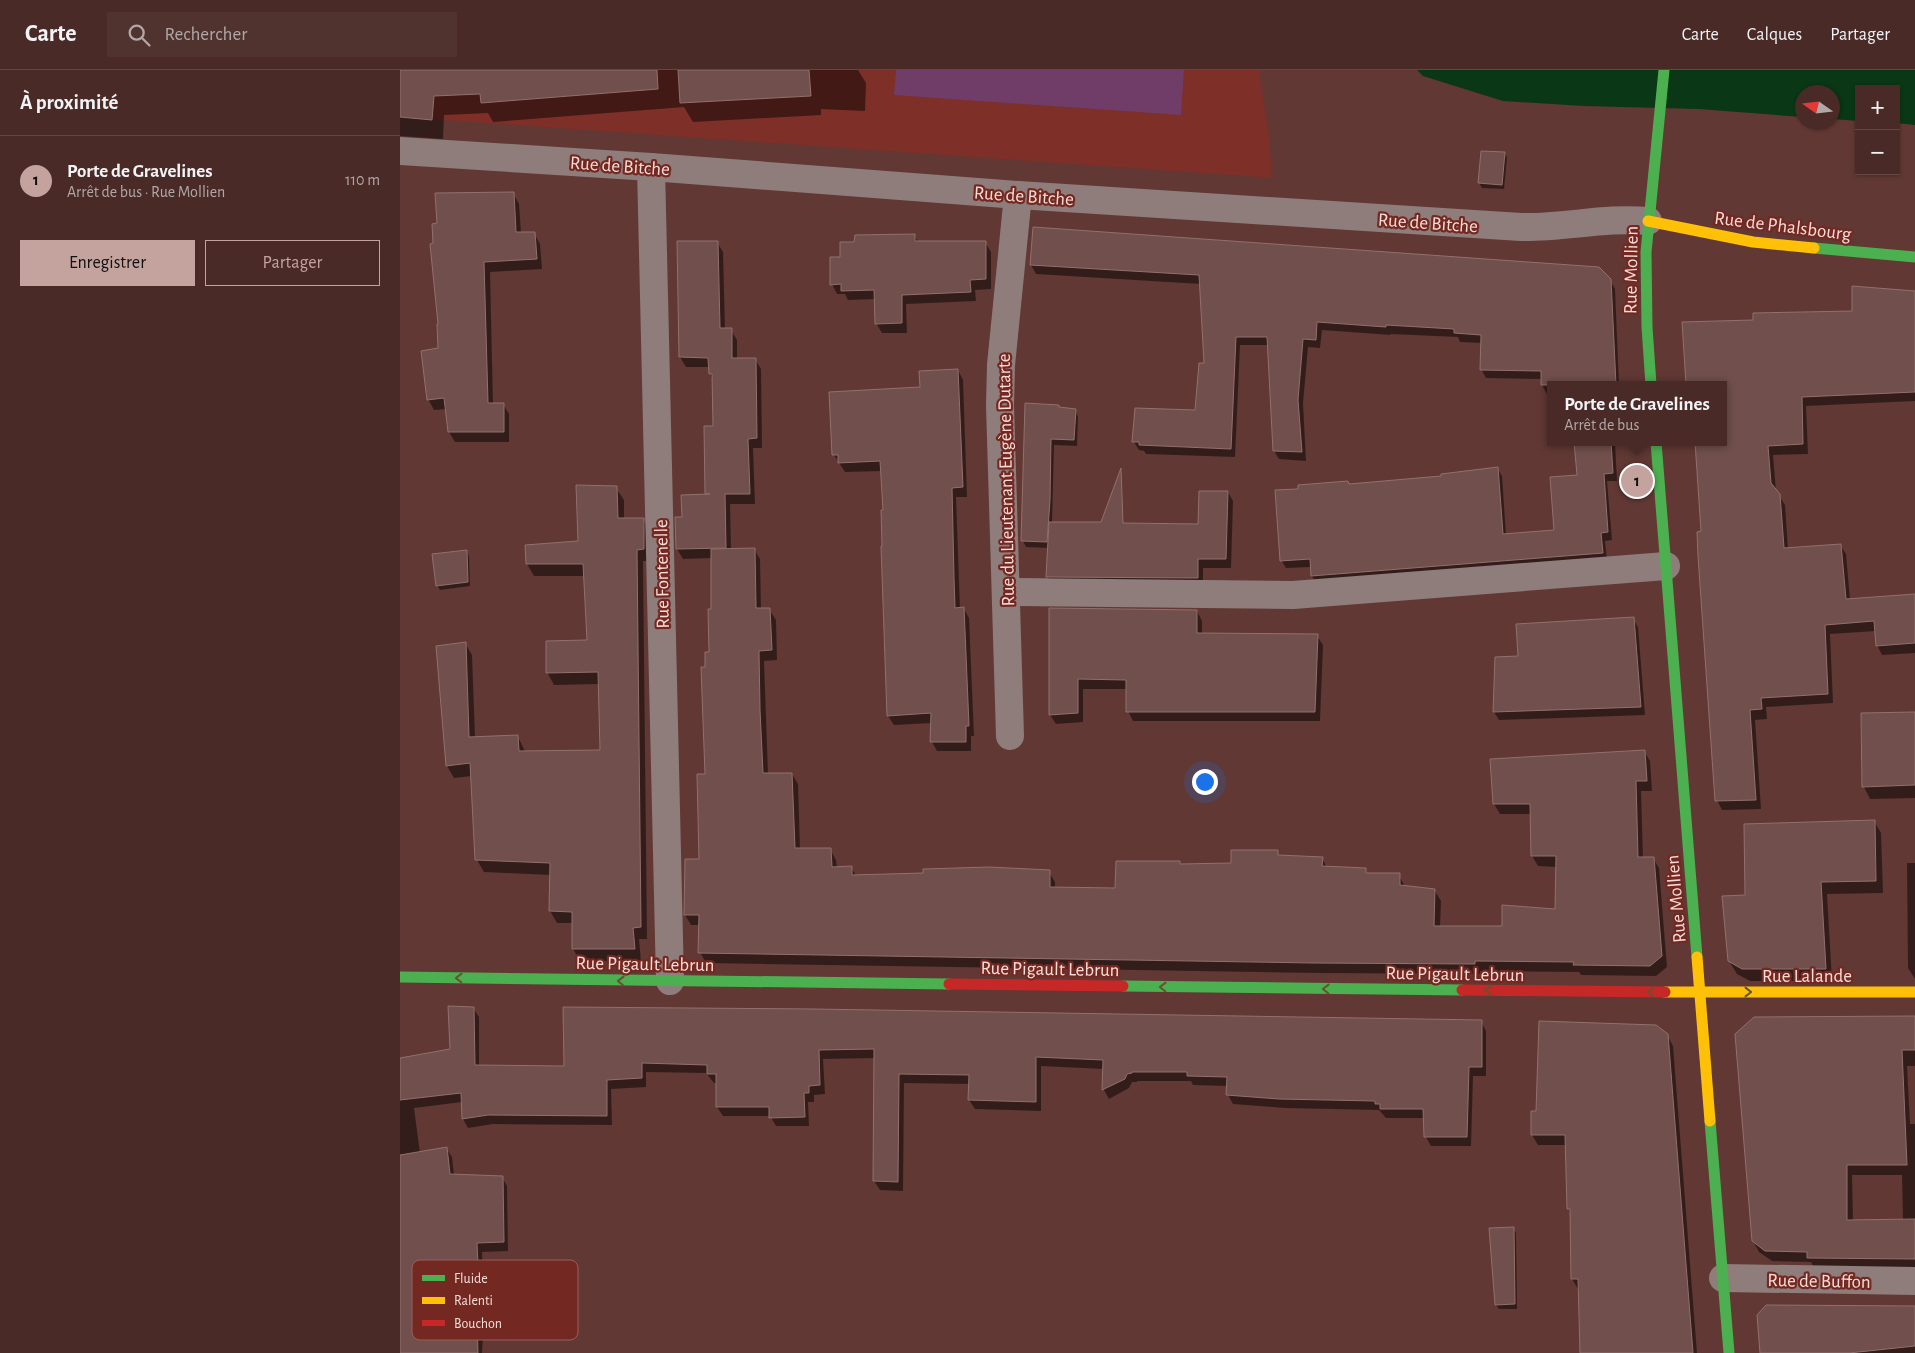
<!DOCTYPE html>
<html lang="fr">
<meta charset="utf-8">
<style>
:root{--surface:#492a27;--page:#50322f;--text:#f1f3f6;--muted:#b1a7a7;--line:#614644;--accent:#c4a39f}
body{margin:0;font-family:"Alegreya Sans",sans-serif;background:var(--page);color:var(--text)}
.controls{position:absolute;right:15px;top:15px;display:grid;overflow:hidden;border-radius:0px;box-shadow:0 1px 4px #0004}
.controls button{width:45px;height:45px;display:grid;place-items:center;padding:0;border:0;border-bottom:1px solid var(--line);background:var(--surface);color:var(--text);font:25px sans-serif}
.compass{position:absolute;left:1395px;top:15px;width:45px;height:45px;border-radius:50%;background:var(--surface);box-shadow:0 1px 4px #0004;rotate:284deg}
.you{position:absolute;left:804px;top:711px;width:18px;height:18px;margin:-12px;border:4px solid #fff;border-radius:50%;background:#1a73e8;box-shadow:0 0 0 8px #1a73e833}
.badge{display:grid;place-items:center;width:32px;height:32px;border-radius:50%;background:var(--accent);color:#111;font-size:16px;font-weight:700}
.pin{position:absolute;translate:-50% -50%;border:2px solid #fff;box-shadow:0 1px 5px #0006}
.popup{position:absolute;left:1147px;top:311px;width:180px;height:65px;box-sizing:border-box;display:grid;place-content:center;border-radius:0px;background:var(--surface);filter:drop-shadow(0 1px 4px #0005);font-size:16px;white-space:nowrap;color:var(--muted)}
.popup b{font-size:19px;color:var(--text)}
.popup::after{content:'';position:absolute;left:50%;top:100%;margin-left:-10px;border:10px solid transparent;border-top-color:var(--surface)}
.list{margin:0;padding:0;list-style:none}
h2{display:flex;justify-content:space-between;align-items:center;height:65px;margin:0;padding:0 20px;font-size:21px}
h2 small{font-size:16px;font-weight:400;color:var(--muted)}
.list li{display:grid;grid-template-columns:32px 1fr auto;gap:15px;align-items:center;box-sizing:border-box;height:90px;padding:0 20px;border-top:1px solid var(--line)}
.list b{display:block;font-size:19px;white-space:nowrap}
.list p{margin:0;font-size:16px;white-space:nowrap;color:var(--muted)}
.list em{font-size:16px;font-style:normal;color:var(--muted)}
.actions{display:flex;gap:10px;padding:15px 20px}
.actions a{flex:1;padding:11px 0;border:1px solid var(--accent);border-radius:0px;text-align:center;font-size:18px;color:var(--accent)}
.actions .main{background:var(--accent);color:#111}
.icon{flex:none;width:28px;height:28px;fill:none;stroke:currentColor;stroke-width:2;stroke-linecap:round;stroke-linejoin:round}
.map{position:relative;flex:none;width:1515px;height:1283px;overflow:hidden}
header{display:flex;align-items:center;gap:30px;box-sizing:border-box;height:70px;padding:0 25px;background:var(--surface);border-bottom:1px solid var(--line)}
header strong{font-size:24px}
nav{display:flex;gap:28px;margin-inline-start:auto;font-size:18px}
.search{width:350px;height:45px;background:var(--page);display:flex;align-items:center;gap:12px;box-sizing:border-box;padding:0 18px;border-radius:0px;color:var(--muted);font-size:19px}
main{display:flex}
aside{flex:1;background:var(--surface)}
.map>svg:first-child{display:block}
.built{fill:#7d2f28}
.green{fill:#6f3d67}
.water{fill:#0a3715}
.shadow{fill:#0007;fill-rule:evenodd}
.building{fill:#714f4c;stroke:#92706c}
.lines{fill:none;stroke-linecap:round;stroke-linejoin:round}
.street{stroke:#8e7d7b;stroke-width:28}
.fast{stroke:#4caf50;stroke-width:11}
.slow{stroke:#ffc107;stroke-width:11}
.jam{stroke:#c62828;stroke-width:11}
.oneway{stroke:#675130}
.labels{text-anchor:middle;stroke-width:4.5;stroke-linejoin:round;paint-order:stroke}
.street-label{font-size:19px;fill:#f9ddd8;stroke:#732922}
.key{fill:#732922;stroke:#9b5f59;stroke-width:1}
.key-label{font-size:14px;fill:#f9ddd8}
</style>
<header>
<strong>Carte</strong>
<div class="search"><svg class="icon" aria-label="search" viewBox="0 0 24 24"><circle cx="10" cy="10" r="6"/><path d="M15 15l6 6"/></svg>Rechercher</div>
<nav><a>Carte</a><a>Calques</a><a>Partager</a></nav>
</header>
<main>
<aside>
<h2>À proximité<small></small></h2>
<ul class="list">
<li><span class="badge">1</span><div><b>Porte de Gravelines</b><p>Arrêt de bus · Rue Mollien</p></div><em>110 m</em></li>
</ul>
<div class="actions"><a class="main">Enregistrer</a><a>Partager</a></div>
</aside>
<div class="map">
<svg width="1515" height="1283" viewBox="0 0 1515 1283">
<rect width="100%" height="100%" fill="#613834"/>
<path class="built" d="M0,0H859L869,66L872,108L0,47Z"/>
<path class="green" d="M496,0H784L781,45L494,25Z"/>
<path class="water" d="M1017,0H1515V55L1496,53V19H1459V51L1433,49L1432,22H1402V47L1299,39L1184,36L1103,31L1023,6Z"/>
<g class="shadow">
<path d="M0,0H458L466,13L465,41L421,39V45L293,52L284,37L93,52L88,43L44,45L43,69L0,66Z"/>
<path d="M1105,84L1107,88L1104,119L1082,118L1079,113Z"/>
<path d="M113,123L119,134L121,163H134L140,174L142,199L90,202L93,334H103L109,344V372H55L49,362L47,339L34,340L28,329L40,279Z"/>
<path d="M514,165L518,172H585L591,182V219L575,220L576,231L506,234L507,263H482L476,253L475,229L448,230L445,224H437L432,214L441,188Z"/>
<path d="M317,172L323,182L325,260H331L337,270V289H355L361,299L362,378H353L355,434H330L331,479H354L360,489L361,539H369L376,550L377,590L364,591L368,704H392L398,714L400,779H430L436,790L437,798L451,797L456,806L649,802L655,812V818L716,820L780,792L781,795L832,794L877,781L880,787L922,788L927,798L965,800L968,804L999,805L1005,817L1035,821L1041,831L1040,857H1103L1156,840L1157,797L1138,796L1132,786V744H1100L1094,734L1244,681L1250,691L1252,721H1241L1243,788H1253L1259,798L1267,897L1256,906L1181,905L1179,902L1080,901V904L921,903L306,893L300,882V855H291L285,845L286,791L301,790L306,705L307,598L310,583L313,541L312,488L283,489L277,479L283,448L307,426L314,357L313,310L310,304V297H286L280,287Z"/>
<path d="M631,195L1210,210L1215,219L1219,315H1151V326H1148L1143,317L1142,309L1086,308L1081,299L1082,273L1060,272L1058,267L990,264L991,265L922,260L920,278L908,277L903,333L906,391L879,389L874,381L869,275H840L835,387L746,384L744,381L739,380L734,372L796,342L805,295L801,214L636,204Z"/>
<path d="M1515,222V331L1406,336L1408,384L1373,385L1376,421L1385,435L1388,479L1440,475L1446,484L1450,530L1515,526V583L1482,585L1477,575L1476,561L1430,564L1433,633L1366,637L1367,649L1355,650L1361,739L1322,740L1317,730L1302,462L1296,375L1294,372H1323L1355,252L1453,243Z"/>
<path d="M558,300L563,310L567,427H556L560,539H564L569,548L574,666H571V681H537L532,672V653L494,655L488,646L484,441L482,401L445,402L434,385L521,318Z"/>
<path d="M627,334L675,340L678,347L677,376L654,375L652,453L800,455L828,422L833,431L831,498H803V517L653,516L647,506L649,478L626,477L623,471Z"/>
<path d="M1175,372H1215L1217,411H1207L1212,470L1205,471L1207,490L916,514L912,506L911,497L886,498L881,490L949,415L1042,407L1097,398L1102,406L1106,465L1156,461L1178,407Z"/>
<path d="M216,418L224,430V449H243L250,461L251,491H243L247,869H239L241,891H180L173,879V853H157L150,841L151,805L84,802L77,790L72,706L54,708L47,696L38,577L65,573L72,585L75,668L118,667L124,679L125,682H201L199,614L154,615L147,602L189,571L185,506H134L127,494L179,472Z"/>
<path d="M67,481L69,486L70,516L40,520L37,515Z"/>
<path d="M650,539L797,541L802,551V564L917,566L923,575L920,651H733L728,641L727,619H683V652L656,654L650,645Z"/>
<path d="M1233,549L1238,557L1245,645L1099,650L1094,642L1119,587Z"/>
<path d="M1515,643V728L1470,729L1464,717Z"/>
<path d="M1474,751L1481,763L1483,823L1427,824L1432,911H1350L1337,904L1329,891Z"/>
<path d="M1507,793H1515V909L1508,898Z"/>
<path d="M73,938L79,947V997H165L164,938L1081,951L1086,961V1006H1073L1071,1076H1031L1026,1067L1025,1048H986L979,1040L885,1038L833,1034L828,1025V1016L793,1015L791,1011H737V1012H732L729,1018L709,1029L704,1020V999L641,996V1041L575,1039L569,1030L570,1014L504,1013L503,1121L480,1120L474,1111L476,988L423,989L425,1024L414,1025V1032H408L409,1056H376L370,1046H323L317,1037V1013H314L306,1003L246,1002V1017L211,1019L212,1055L93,1054L68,1058L63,1049L62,1032L14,1038L20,1083L46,1078L52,1087L54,1106L102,1107L107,1116L108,1181L82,1182L84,1250L82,1283H0V989L51,980Z"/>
<path d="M1515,947V996H1507L1510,1054H1515V1198H1414L1411,1192L1372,1191L1359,1182L1353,1171ZM1452,1105H1502L1503,1150L1453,1151Z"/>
<path d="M1267,965L1273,976L1297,1283H1181L1180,1219H1178L1172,1209L1171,1144L1168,1138L1166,1075H1138L1132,1065L1137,1042Z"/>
<path d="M1113,1158L1116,1163L1117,1239H1099L1096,1235Z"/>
<path d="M1515,1238V1283H1361Z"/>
</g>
<g class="building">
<path d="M0,0H257L258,19L81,33L80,24L34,26L32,50L0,47Z"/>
<path d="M278,0H409L411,26L280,33Z"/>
<path d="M1081,81L1105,82L1102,115L1078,113Z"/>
<path d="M114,122L116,162H135L137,189L84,192L88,333H104V362H48L44,328L27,330L21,281L38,278L37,254H38L30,174L33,173L32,154L37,153L35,123Z"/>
<path d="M633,157L1199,197L1211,209L1216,315H1141V301L1080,300L1081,265L1054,263V259L986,255V257L917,252L916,270L903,269L898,330L902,382L873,381L867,267H836L831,379L739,375V372H732L735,338L795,340L799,293H804L799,205L630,195Z"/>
<path d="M515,164V171H586V209L570,210L571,222L502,225V253L475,254L474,220L441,221V214L430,215V187H440V172H454L455,165Z"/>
<path d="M277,171H318L320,258H332V288H356L357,368L348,369L350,424H325L326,478L276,479L275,447H282L281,425L310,424H305L304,356H313L312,304H309L308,288L279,287Z"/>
<path d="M1452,216L1515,221V322L1402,327L1403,374L1368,376L1371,413L1380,424L1384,478L1441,474L1446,529L1515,524V573L1476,576L1474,551L1425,555L1428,624L1361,628L1362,639L1350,640L1356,730L1315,731L1298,486L1297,462L1301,461L1295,372H1323V315H1286L1282,252L1353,250V243L1452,241Z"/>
<path d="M558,299L563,417L552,418L554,508L555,538L564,537L569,656H566V672H530L531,643L487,646L481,476H482L481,440H483L480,391L438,393V385H432L429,322L520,317L519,301Z"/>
<path d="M625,333L659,335V337L676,339L674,370L651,369L650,430L647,472L621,471Z"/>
<path d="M1174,372H1211L1213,403L1204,404L1208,462L1201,463L1203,483L911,506L910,489L880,491L875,420L898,419V415L948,411L949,414L1041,406V404L1098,397L1103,464L1154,460L1150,407L1177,405Z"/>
<path d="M721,398L723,453L798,454L799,421H828L826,489H798V508L646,507L649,452H701Z"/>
<path d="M176,415L217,416L218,448H244V479L237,480L241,857L233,858L235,879H172V842L149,841L150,793L75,790L70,693L46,696L36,576L66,572L69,667L118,665L119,681L200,680L198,602L146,603V571L187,570L183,494H126L125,475L178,471Z"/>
<path d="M355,478L356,538H370L372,580L359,581L360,640L363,703H392L395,778H431L432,797L452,796V805L523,803V799L589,797L650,800V817L715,818L716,791H780V794L831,793V780H878V785L923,787L922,796L966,798V803H1000V815L1035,819L1034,856H1102V835L1155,839L1156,786H1131L1130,734H1093L1090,689L1245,680L1247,711H1236L1238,787H1254L1262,886L1250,896L1173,895L1174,892L1075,891V894L914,893L298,883L299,845H284L285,789H299L297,704H305L301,597H305V582H309L308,539H311V479Z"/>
<path d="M67,480L68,512L36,516L32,484Z"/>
<path d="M649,538L797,540V563L918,564L915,642H726V610L678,609V643L649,645Z"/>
<path d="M1234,547L1241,637L1093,642L1095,587L1118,586L1116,554Z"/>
<path d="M1515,642V715L1462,717L1461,643Z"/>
<path d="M1475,750L1476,811L1421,812L1426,899H1342L1328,891L1322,826L1345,825L1344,754Z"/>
<path d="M48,936L74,937L75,995L164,996L163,937L414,939L1082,950V997H1069L1067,1067H1024L1023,1039H980V1034H975V1031L879,1029L826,1025L827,1007L787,1006V1002H732V1003L727,1004L725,1009L702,1020L703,990L636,987V1032L568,1030L569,1005L499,1004L498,1112L473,1111L474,979L419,980L420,1015L409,1016V1023H404L405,1047L369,1048V1037H316V1004H307V995L242,993V1008L207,1010V1046L88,1045L62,1049L61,1023L0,1030V988L50,979Z"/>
<path d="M1515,946V980H1502L1507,1095H1447V1150L1515,1149V1189L1407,1188V1182L1365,1181L1352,1171L1335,964L1354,947Z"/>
<path d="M1139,951L1256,955L1268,964L1293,1283H1180L1178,1209H1171L1170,1139H1167L1165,1065H1131V1041H1136Z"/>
<path d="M47,1077L50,1104L103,1106L104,1172L77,1173L80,1240V1251L77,1252L78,1283H0V1085Z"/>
<path d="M1114,1157L1115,1234L1095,1235L1089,1158Z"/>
<path d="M1366,1235L1515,1236V1276L1449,1283H1360L1357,1245Z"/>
</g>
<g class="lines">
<g class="street">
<path d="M0,81L251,97L618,125L1121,157C1164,158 1205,147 1248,151"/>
<path d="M251,97L270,911"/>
<path d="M607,522L893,525L1266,496"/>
<path d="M610,666L600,335L601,295L618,125"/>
<path d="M1323,1208L1515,1211"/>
</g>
<g class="fast">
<path d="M1414,178L1515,187"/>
<path d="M1251,315L1247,257L1246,182L1264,0"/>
<path d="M1256,372L1297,887"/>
<path d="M0,907L549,914"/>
<path d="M723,916L1062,920"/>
<path d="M1310,1051L1329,1283"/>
</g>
<g class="slow">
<path d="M1248,151L1353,172L1414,178"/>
<path d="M1297,887L1310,1051"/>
<path d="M1265,922H1515"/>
</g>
<g class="jam">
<path d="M549,914L723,916"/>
<path d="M1062,920L1265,922"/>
</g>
</g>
<defs><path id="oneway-chevron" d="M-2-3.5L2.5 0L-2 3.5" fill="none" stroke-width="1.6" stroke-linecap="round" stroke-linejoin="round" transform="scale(1.25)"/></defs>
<g class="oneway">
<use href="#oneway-chevron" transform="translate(59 908) rotate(-179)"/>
<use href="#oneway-chevron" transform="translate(221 911) rotate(-179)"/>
<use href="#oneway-chevron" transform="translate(763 917) rotate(-179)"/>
<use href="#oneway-chevron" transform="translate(926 919) rotate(-179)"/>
<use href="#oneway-chevron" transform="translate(1088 920) rotate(-179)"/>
<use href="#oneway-chevron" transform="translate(1251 922) rotate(-179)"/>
<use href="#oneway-chevron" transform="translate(1348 922)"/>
</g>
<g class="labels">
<g class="street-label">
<text transform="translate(220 95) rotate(4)" y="7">Rue de Bitche</text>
<text transform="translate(624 125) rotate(4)" y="7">Rue de Bitche</text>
<text transform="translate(1028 152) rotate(4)" y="7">Rue de Bitche</text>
<text transform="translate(1383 155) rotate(7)" y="7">Rue de Phalsbourg</text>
<text transform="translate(1230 200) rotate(-89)" y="7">Rue Mollien</text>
<text transform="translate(605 410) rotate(-91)" y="7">Rue du Lieutenant Eugène Dutarte</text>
<text transform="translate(261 504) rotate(-91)" y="7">Rue Fontenelle</text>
<text transform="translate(1275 829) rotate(-95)" y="7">Rue Mollien</text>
<text transform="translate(245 893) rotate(1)" y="7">Rue Pigault Lebrun</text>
<text transform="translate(650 898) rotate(1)" y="7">Rue Pigault Lebrun</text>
<text transform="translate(1055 903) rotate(1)" y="7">Rue Pigault Lebrun</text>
<text x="1407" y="912">Rue Lalande</text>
<text transform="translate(1419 1210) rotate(1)" y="7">Rue de Buffon</text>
</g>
</g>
<rect x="12" y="1190" width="166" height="80" rx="8" class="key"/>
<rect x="22" y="1205" width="23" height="6" fill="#4caf50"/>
<rect x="22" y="1227" width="23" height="7" fill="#ffc107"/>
<rect x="22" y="1250" width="23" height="6" fill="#c62828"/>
<g class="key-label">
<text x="54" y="1213">Fluide</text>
<text x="54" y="1235">Ralenti</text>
<text x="54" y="1258">Bouchon</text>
</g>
</svg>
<div class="controls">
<button>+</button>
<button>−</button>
</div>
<svg class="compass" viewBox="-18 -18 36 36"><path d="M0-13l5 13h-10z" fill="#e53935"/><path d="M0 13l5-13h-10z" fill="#b1a7a7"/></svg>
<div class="you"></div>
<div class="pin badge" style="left:1237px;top:411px">1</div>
<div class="popup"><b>Porte de Gravelines</b>Arrêt de bus</div>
</div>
</main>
